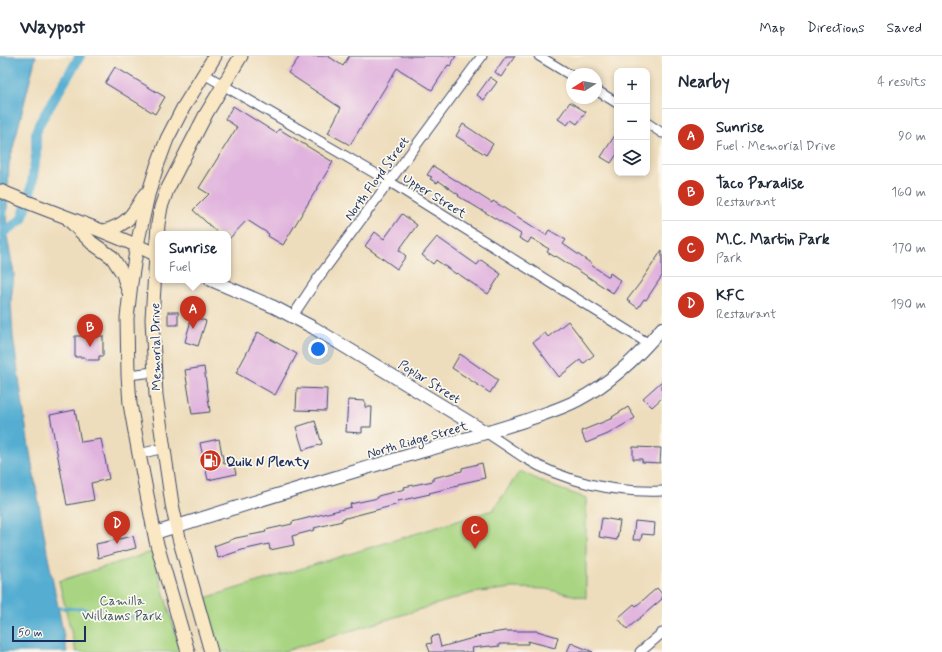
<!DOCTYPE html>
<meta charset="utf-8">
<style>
:root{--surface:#fff;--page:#f6f6f7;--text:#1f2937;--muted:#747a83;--line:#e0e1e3;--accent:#c8321e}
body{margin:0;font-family:Mynerve,sans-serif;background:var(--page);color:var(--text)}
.controls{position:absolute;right:12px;top:12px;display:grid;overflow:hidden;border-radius:8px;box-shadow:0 2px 6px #0003}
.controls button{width:36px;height:36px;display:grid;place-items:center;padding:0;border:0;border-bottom:1px solid var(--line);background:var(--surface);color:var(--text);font:20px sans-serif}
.compass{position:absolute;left:566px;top:12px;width:36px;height:36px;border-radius:50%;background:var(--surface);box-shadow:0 2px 6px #0003;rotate:259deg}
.scale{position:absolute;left:12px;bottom:10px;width:74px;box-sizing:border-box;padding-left:4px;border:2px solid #1b2f5e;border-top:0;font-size:11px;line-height:14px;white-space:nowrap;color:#1b2f5e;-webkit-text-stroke:3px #fbf7ec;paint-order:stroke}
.you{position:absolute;left:318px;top:293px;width:14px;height:14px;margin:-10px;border:3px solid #fff;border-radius:50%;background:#1a73e8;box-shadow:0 0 0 6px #1a73e833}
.badge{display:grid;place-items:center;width:26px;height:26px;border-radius:50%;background:var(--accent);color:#fff;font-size:13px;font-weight:700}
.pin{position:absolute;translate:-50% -33px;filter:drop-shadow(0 1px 2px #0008)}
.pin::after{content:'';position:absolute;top:21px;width:14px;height:12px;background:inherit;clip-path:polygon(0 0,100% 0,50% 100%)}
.popup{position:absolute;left:155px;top:175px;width:76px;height:52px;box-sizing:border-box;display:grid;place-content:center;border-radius:8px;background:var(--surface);filter:drop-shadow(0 1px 3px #0005);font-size:13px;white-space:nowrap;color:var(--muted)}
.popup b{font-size:15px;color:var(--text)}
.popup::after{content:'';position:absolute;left:50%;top:100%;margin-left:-8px;border:8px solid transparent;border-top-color:var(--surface)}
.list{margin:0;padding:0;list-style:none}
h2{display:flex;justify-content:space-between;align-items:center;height:52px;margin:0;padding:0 16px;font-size:17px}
h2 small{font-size:13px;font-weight:400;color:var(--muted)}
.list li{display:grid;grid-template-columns:26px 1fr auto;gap:12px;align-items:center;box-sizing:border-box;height:56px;padding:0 16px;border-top:1px solid var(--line)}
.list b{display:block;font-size:15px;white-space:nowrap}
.list p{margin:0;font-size:13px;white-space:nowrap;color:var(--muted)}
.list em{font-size:13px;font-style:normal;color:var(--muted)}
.icon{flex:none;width:22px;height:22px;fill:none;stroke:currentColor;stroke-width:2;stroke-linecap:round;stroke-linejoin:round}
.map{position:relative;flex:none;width:662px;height:596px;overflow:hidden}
header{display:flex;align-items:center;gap:24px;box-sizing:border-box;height:56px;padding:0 20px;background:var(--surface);border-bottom:1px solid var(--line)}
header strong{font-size:19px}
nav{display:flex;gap:22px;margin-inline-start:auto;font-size:14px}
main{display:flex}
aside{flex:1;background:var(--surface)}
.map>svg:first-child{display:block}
.green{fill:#a9d582;stroke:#628270}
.water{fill:#55aed2;stroke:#386e98}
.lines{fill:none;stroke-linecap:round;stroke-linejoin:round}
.stream{stroke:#55aed2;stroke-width:3}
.canal{stroke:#55aed2;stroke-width:10}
.building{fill:#e0b2de}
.minor-casing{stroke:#3b496c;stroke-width:11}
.tertiary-casing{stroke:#3b496c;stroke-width:14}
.secondary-casing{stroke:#3b496c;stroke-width:15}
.minor{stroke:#fff;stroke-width:9}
.tertiary{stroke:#fff;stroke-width:12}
.secondary{stroke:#fae7c3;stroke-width:13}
.labels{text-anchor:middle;stroke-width:3.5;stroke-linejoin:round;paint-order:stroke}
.street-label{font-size:13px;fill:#1b2f5e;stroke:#fbf7ec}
.poi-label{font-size:13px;font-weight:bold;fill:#1b2f5e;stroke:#fbf7ec;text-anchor:start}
.park-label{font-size:13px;fill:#3e5867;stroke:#fbf7ec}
</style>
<header>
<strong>Waypost</strong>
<nav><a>Map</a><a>Directions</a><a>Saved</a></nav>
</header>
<main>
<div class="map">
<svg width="662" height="596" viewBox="0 0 662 596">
<rect width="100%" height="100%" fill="#fbf7ec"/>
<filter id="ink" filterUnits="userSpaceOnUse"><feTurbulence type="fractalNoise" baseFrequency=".025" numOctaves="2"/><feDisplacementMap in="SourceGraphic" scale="8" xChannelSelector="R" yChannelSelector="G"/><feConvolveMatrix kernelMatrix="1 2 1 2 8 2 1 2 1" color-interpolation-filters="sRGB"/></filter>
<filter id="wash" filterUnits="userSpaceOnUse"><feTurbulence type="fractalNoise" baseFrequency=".012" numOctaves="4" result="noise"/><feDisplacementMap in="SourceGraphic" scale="16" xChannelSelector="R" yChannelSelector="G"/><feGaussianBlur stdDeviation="0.9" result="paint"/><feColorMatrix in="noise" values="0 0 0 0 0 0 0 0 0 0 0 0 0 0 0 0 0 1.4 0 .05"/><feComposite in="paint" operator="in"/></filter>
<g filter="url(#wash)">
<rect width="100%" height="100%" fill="#eeddbc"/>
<g class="green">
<path d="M520,415L554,431L586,442V542L546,533L513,532L473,537L282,596H219L205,542L493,454Z"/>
<path d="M152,496L181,596H76L59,525Z"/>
</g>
<path class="water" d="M0,0H36L9,108L6,175L14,218L11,245L13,281L28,385L48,501L67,596H0Z"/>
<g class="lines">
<path class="stream" d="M59,552L84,553L102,560L114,561H138L165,558"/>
<path class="canal" d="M6,175L22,163L31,134L36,99V77L39,68L80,0"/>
</g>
<g id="blocks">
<g class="building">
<path d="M300,0H328L343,10L349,0H456L450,10L448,9L432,34L397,12L350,89L328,77L341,52L288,17Z"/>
<path d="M506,0H515L501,21L495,16Z"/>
<path d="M115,11L165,41L155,58L105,27Z"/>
<path d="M490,21L497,26L484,44L477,39Z"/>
<path d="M570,46L586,56L577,68L571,64L567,69L558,63Z"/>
<path d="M233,50L276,77L279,73L333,106L283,189L268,180L269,178L247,164L228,184V178H219L193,154L209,138L199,132L237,71L225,63Z"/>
<path d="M463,68L493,88L486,99L456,80Z"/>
<path d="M617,76V98L611,107L601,101Z"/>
<path d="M433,110L492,147L493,145L546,179L549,174L566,184L563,188L592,208L591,209L609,221L610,217L621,225L613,237L556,200L555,201L547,196L549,193L531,182L528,187L519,182L521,178L458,140L459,139L439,125L437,127L430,123L432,121L427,119Z"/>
<path d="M402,158L417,169L399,194L406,200L397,213L365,190L375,176L384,183Z"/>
<path d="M437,181L477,209L481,204L501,218L488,238L457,217L456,218L436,204L433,208L422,199Z"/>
<path d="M662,194V220L646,244L644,243L638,252L627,244L640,227Z"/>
<rect x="168" y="256" width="10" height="13"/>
<path d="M192,260L206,265L198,290L185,286Z"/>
<path d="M568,265L594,299L583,308L580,304L559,321L533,286L545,277L548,281Z"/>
<path d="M258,276L297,298L275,339L236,317Z"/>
<path d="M75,280H103V300H99V304H88L84,301H75Z"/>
<path d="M460,298L498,324L490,337L452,312Z"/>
<path d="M204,311L210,356L192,358L185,314Z"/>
<path d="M662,325V342L652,351L643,342Z"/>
<path d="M297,332L327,333L326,355L296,354Z"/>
<path d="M348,344L365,345V351H372L371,371H362V377L346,376Z"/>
<path d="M628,351L635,362L608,378L586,387L581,375L613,362L612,361Z"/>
<path d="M75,354L81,386L101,383L109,423L91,427L94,444L67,449L50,359Z"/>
<path d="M315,365L322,388L303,394L296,371Z"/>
<path d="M219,383L224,408L233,406L236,418L208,424L200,387Z"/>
<path d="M633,391L661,392L660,407L642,406V403H633Z"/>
<path d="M482,407L485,422L458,428V430L429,437L430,438L398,445L399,448L342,463V465L314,472L315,474L292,480L294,489L270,494L269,488L242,494L218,502L214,490L236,482L266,476L265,474L292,468V466L351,451L350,448L378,442V440L405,433L404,431L433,425V422L462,415V412Z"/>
<path d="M602,462L620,465L617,484L599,481Z"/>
<path d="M635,465L655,467L654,479L642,478L641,484H633Z"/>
<path d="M133,480L136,492L98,502L96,488Z"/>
<path d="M657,532L662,538V543L627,573L618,562L634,548L636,550Z"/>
<path d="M505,575H537L558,581L555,592L528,585V588H499L500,590L491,591L490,590L472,592L473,596H430L427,588L432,587L431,581L438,579L441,591L480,580L479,579Z"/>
<path d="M571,587L593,596H567Z"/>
</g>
</g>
</g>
<g filter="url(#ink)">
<use href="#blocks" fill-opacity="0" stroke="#3b496c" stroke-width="1"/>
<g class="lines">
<defs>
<g id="minor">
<path d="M539,0L572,20"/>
<path d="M204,18L390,126L649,288"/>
<path d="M596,34L617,47"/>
<path d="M647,67L662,77"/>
<path d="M292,261L316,225L482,0"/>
<path d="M128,319L154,316"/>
<path d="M487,377C499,385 511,393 523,401C564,426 614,437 662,435"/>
<path d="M139,398L164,392"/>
<path d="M640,596L662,577"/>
</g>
<g id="tertiary">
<path d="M211,224L274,251L314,272L487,377"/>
<path d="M155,477C243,449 332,422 420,396C455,386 490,376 524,365C543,358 561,353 578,344C612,326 638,301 662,272"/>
</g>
<g id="secondary">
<path d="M0,135C52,157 106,174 157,199"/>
<path d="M69,164L92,187L112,201L123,218L128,234"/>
<path d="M104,175C128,169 133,158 145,138"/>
<path d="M188,596L156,485L139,398L130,348L128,319L127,262L131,227L137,189L148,139L157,110L167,83L183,52L215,0"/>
<path d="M211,596L179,482L172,448L156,339L152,263L158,168L161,151L167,134L206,58L241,0"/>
</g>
</defs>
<use href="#minor" class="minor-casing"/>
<use href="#tertiary" class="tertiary-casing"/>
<use href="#secondary" class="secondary-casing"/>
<use href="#minor" class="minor"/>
<use href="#tertiary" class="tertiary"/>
<use href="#secondary" class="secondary"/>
</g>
</g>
<defs>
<symbol id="fuel-disc" viewBox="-11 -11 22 22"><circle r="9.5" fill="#c8321e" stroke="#fbf7ec"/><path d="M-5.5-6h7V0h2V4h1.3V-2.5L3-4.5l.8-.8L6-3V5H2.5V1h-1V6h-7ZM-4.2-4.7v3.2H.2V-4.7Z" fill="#fff"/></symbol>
</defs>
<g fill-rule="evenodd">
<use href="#fuel-disc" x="198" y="392" width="25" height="25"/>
</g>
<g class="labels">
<g class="street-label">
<text transform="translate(376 122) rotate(-54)" y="5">North Floyd Street</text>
<text transform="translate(435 139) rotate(32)" y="5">Upper Street</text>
<text transform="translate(155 291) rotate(-91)" y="5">Memorial Drive</text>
<text transform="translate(430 325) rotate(32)" y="5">Poplar Street</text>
<text transform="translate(417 383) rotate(-16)" y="5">North Ridge Street</text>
</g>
<g class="poi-label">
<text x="226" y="410">Quik N Plenty</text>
</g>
<g class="park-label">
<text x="122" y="549">Camilla<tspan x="122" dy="15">Williams Park</tspan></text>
</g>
</g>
</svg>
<div class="controls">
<button>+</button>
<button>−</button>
<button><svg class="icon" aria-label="layers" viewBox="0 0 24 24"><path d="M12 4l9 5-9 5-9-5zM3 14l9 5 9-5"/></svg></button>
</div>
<svg class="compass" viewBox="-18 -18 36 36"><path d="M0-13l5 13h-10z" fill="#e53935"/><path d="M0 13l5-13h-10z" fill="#747a83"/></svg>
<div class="scale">50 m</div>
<div class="you"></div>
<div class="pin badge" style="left:193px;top:273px">A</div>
<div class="popup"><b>Sunrise</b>Fuel</div>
<div class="pin badge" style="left:90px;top:291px">B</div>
<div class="pin badge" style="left:475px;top:493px">C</div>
<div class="pin badge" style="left:117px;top:488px">D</div>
</div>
<aside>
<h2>Nearby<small>4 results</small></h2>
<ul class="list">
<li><span class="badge">A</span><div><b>Sunrise</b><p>Fuel · Memorial Drive</p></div><em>90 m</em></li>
<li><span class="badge">B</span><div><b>Taco Paradise</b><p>Restaurant</p></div><em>160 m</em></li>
<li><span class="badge">C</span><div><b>M.C. Martin Park</b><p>Park</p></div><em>170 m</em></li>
<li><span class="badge">D</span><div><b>KFC</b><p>Restaurant</p></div><em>190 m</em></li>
</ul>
</aside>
</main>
